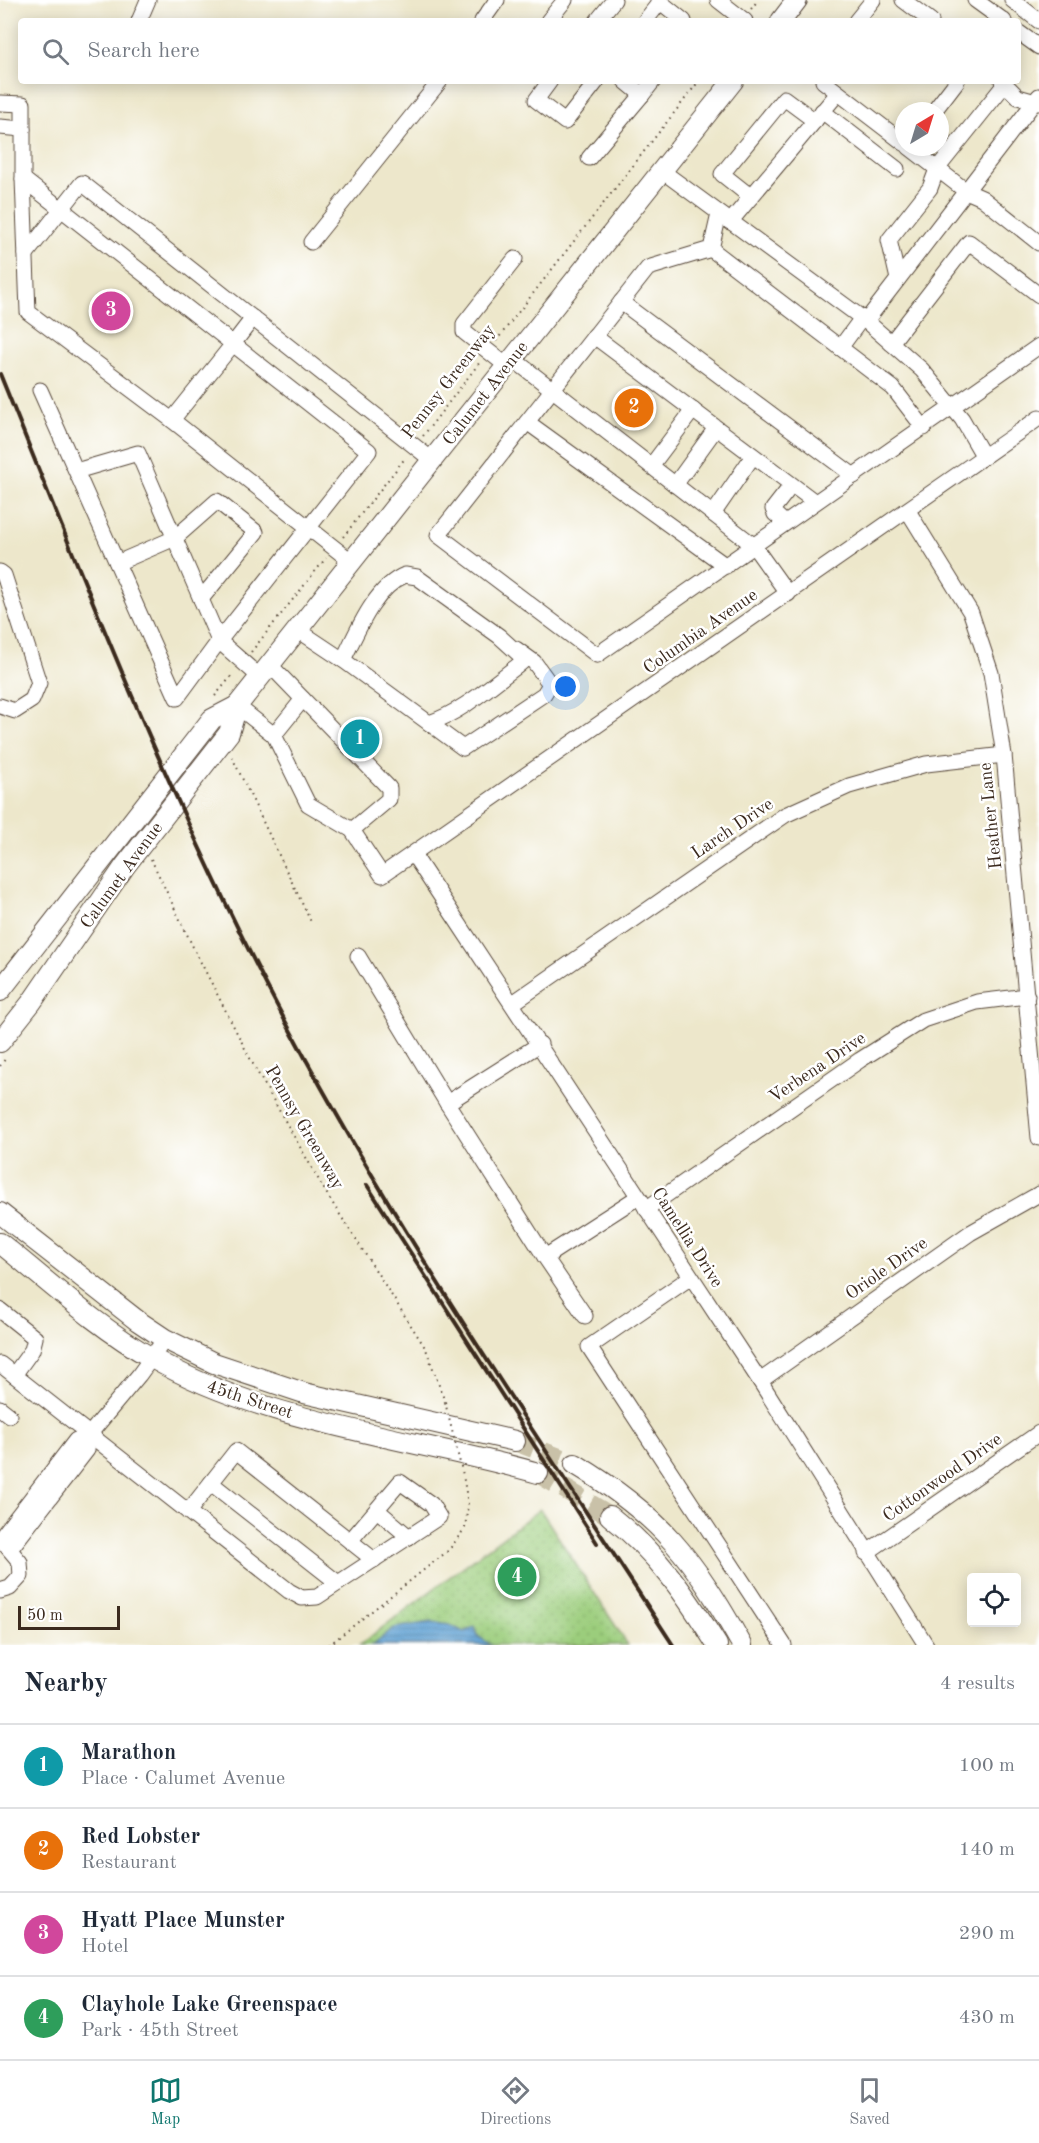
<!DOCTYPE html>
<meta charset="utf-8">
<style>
:root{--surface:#fff;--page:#f2f2f3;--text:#1f2937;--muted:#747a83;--line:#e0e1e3;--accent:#0f766e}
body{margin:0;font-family:"Old Standard TT",serif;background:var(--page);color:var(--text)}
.controls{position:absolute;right:18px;bottom:18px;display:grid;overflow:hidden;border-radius:6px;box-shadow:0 3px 15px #0003}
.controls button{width:54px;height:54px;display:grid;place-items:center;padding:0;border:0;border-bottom:2px solid var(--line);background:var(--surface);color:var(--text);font:30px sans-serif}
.compass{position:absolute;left:895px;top:102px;width:54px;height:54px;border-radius:50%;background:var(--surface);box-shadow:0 3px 15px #0003;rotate:38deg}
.scale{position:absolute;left:18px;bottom:15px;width:102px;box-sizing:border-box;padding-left:6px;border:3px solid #3b2a1e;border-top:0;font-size:16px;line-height:21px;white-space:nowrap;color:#3b2a1e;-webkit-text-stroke:4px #fff;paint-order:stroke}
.you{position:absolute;left:566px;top:687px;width:21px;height:21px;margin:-15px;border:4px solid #fff;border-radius:50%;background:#1a73e8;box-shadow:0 0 0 9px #1a73e833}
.badge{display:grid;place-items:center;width:39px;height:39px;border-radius:50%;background:var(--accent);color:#fff;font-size:20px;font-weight:700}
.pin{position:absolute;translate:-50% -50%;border:3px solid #fff;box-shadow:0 2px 6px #0006}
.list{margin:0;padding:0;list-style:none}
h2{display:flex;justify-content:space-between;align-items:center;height:78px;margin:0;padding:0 24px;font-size:26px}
h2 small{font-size:20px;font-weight:400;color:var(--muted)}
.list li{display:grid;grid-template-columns:39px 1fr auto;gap:18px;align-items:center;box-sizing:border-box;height:84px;padding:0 24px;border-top:2px solid var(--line)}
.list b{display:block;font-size:22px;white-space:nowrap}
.list p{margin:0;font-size:20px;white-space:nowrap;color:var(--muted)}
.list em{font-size:20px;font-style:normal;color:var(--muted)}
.icon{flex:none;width:33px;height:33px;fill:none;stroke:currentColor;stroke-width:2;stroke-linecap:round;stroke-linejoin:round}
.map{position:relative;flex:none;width:1039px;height:1645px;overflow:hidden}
.search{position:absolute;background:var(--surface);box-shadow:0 3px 15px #0003;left:18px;right:18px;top:18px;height:66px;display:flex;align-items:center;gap:15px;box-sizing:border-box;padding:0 21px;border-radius:6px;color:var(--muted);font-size:22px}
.sheet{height:414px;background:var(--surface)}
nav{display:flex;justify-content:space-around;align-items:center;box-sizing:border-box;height:84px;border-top:2px solid var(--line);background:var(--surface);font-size:16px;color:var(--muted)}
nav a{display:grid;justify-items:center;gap:3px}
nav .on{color:var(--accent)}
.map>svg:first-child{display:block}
.park{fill:url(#park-dots);stroke:#6b7c4d;stroke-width:1.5}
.water{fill:url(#water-rules);stroke:#4e6679;stroke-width:1.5}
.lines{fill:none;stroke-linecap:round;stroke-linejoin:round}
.major-tunnel{stroke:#c9c1a8;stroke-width:20;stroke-dasharray:20 10;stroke-linecap:butt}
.minor-casing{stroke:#564638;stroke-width:17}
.major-casing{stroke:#564638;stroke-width:22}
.path{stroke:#564638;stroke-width:2;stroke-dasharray:1.5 4.5;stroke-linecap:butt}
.minor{stroke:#fff;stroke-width:15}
.major{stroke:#fff;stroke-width:20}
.rail{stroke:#3b2a1e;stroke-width:4}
.path-bridge{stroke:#564638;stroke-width:2;stroke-dasharray:1.5 4.5;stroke-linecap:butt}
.labels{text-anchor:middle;stroke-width:5;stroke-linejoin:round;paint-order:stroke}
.street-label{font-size:18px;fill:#3b2a1e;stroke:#fff}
</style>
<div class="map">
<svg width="1039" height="1645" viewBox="0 0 1039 1645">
<defs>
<pattern id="park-dots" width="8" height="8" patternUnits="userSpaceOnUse" patternTransform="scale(1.5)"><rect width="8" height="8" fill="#9bcd7c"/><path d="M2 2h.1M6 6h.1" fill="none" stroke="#86b06b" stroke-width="1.8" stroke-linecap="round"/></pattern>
<pattern id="water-rules" width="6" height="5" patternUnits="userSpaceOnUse" patternTransform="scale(1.5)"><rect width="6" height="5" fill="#60a2d4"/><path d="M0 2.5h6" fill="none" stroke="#5084ab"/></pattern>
</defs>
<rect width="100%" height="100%" fill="#fff"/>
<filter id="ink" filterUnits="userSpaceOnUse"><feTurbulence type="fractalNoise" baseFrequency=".0167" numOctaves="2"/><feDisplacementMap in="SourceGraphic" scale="12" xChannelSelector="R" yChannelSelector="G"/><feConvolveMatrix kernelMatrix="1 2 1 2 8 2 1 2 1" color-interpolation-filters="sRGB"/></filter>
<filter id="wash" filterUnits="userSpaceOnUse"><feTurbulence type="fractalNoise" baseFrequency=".008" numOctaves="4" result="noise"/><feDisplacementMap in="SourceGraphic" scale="24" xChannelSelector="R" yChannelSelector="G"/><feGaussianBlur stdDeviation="1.35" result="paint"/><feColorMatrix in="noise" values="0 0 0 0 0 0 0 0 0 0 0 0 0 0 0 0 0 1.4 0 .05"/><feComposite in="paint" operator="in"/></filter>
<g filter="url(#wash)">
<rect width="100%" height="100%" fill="#ede7cb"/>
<path class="park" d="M540,1509L628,1645H359Z"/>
<path class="water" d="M431,1622L450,1625L464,1632L475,1626L478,1636L491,1645H372L394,1628Z"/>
</g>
<g filter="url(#ink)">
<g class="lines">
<g class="major-tunnel">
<path d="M515,1441L575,1464"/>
<path d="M538,1473L610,1516"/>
</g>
<defs>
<g id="minor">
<path d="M658,0L684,21"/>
<path d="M718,0L745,21"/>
<path d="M903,0L931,21"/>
<path d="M975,0L1004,21"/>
<path d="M1012,0L1039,21"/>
<path d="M139,21L148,0"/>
<path d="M482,21L497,0"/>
<path d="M548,21L565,0"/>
<path d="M597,21L614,0"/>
<path d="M645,21L660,2"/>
<path d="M856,21L873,0"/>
<path d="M1018,32L1039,47"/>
<path d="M550,81L536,100L565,122L597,81"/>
<path d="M625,81L642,95L653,81"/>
<path d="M823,81L904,143"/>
<path d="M1002,81L1018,97L1039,103"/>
<path d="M0,103L23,104V179"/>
<path d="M822,111L897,169"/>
<path d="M934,111L957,81"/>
<path d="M0,127L23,129"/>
<path d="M909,147L966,191L1039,96"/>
<path d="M589,158L642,95"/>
<path d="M662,171L866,321L966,191L982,198L1039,243"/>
<path d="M751,197L722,174L784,98L815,121"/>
<path d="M719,214L711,249L648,268L438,535L597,655L1039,346"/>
<path d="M730,222L838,93"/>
<path d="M311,242L440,81"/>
<path d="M711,249L893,388L924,428"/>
<path d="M26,254L82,183L432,460"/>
<path d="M898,279L889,240L930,188L937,169L1005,84"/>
<path d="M621,302L854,476"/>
<path d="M253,318L233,344L23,179L28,312L172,420L233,344L369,451L219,641L260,677"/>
<path d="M866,321L922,370L962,419L984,457"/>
<path d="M594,336L815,502"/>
<path d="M891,343L969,242L1039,295"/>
<path d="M840,348L862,318"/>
<path d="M513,359L753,545L788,594"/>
<path d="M507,366L464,332V324L515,259"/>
<path d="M40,390L177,698L219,641L138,453L76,471"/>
<path d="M172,420L352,562"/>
<path d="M527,422L726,566"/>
<path d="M651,466L693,410"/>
<path d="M675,485L716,428"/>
<path d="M908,511L971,613L991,673L1004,755L1039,1138"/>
<path d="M713,514L753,456"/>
<path d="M785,523L775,514L773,509L791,486"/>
<path d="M117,563L175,538L217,501L256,532L201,599"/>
<path d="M0,572L4,575L39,683L32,700L15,711L0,706"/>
<path d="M405,575L417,577L499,636L521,656L522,662L516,667C489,687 462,712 429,723L343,660C357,632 375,587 405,575Z"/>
<path d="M298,630L343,660"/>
<path d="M270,665L389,788V799L352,830"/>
<path d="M237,706L274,735L303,699"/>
<path d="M429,723L463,748L544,694L550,684L534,662L516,649"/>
<path d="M274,735L308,804L352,830L382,875L1039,418"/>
<path d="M413,854L760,1381L926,1645"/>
<path d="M358,956L447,1103"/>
<path d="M513,1003L785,815L849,786L926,764L1004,755"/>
<path d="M540,1044L447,1103L545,1257L638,1197"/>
<path d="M646,1209L860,1060L923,1020L977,1002L1027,996"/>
<path d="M545,1257L585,1316"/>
<path d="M691,1277L589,1347L784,1645"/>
<path d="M0,1310L35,1338L32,1350L14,1375"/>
<path d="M0,1364L289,1591L302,1598L317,1597L439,1517L431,1504L400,1482L350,1541L236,1451L188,1512"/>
<path d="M760,1381L970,1233L1039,1194"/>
<path d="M0,1408L9,1415"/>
<path d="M88,1436L139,1375L165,1339"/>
<path d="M211,1483L338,1583"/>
<path d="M377,1510L409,1537"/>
<path d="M0,1539L76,1440L88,1436L87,1450L11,1548"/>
<path d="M350,1541L374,1560"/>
<path d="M866,1553L1039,1433"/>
<path d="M0,1591L10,1588L21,1576L20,1562L4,1543"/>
</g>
<g id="major">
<path d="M781,21L797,0"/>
<path d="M0,991L212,719L237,706"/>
<path d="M0,1042L31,1003L125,866L229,733L237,706L733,81"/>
<path d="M0,1213L138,1321L165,1339L214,1363L304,1393L515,1441"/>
<path d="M0,1243C49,1282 97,1327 152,1358C264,1423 413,1438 538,1473"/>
<path d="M575,1464C661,1516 694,1559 742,1645"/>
<path d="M610,1516C658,1554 685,1594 717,1645"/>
</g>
</defs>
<use href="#minor" class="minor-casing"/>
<use href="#major" class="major-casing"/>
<g class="path">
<path d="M751,9L758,0"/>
<path d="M496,341L699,81"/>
<path d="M423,436L480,362"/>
<path d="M343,537L406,457"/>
<path d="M251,652L326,558"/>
<path d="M215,696L234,673"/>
<path d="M232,757L312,924"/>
<path d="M151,859L194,949L255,1068L328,1196L426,1349L445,1402"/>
<path d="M0,1066L6,1058"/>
<path d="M329,1645L449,1550L465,1528L468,1504L463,1475"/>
</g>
<use href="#minor" class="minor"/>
<use href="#major" class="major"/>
<g class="rail">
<path d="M0,374C90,596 177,819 290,1030C404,1243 542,1443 673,1645"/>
<path d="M367,1185L597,1543"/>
</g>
<path class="path-bridge" d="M445,1402L463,1475"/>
</g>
</g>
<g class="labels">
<g class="street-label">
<text transform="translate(448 381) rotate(-52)" y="6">Pennsy Greenway</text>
<text transform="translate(485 393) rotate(-52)" y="6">Calumet Avenue</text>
<text transform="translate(700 631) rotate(-35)" y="6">Columbia Avenue</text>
<text transform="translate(990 816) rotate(-96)" y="6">Heather Lane</text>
<text transform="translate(732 828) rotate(-34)" y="6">Larch Drive</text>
<text transform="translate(121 875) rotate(-54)" y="6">Calumet Avenue</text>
<text transform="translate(817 1067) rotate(-34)" y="6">Verbena Drive</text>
<text transform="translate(305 1127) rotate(60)" y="6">Pennsy Greenway</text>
<text transform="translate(688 1237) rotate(57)" y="6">Camellia Drive</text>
<text transform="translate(886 1268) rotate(-35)" y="6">Oriole Drive</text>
<text transform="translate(250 1399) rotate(18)" y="6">45th Street</text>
<text transform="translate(942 1477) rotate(-35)" y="6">Cottonwood Drive</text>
</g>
</g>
</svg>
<div class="controls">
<button><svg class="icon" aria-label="locate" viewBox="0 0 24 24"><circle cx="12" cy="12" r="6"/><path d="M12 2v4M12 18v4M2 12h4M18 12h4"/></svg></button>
</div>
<svg class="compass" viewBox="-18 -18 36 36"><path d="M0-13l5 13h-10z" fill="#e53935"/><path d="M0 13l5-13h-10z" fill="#747a83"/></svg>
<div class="scale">50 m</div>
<div class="you"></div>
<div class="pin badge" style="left:360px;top:739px;background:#0f9aa8">1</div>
<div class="pin badge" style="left:634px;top:408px;background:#e8710a">2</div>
<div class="pin badge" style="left:111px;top:311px;background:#d1479c">3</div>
<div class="pin badge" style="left:517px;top:1577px;background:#2e9e5b">4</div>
<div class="search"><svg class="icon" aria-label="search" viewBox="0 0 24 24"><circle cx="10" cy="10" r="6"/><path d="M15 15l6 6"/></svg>Search here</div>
</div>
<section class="sheet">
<h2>Nearby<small>4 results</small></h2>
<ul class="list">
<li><span class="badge" style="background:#0f9aa8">1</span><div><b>Marathon</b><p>Place · Calumet Avenue</p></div><em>100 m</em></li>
<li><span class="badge" style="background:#e8710a">2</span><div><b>Red Lobster</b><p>Restaurant</p></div><em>140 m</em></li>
<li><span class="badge" style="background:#d1479c">3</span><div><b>Hyatt Place Munster</b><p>Hotel</p></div><em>290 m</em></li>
<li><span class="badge" style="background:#2e9e5b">4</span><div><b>Clayhole Lake Greenspace</b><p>Park · 45th Street</p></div><em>430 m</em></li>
</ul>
</section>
<nav>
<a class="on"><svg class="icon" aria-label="map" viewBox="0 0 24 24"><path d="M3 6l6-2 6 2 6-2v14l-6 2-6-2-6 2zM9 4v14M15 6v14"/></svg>Map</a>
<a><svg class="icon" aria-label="directions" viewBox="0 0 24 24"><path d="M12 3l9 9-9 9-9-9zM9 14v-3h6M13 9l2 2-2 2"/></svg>Directions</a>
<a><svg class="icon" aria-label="saved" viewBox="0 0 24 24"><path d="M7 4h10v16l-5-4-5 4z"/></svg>Saved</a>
</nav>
